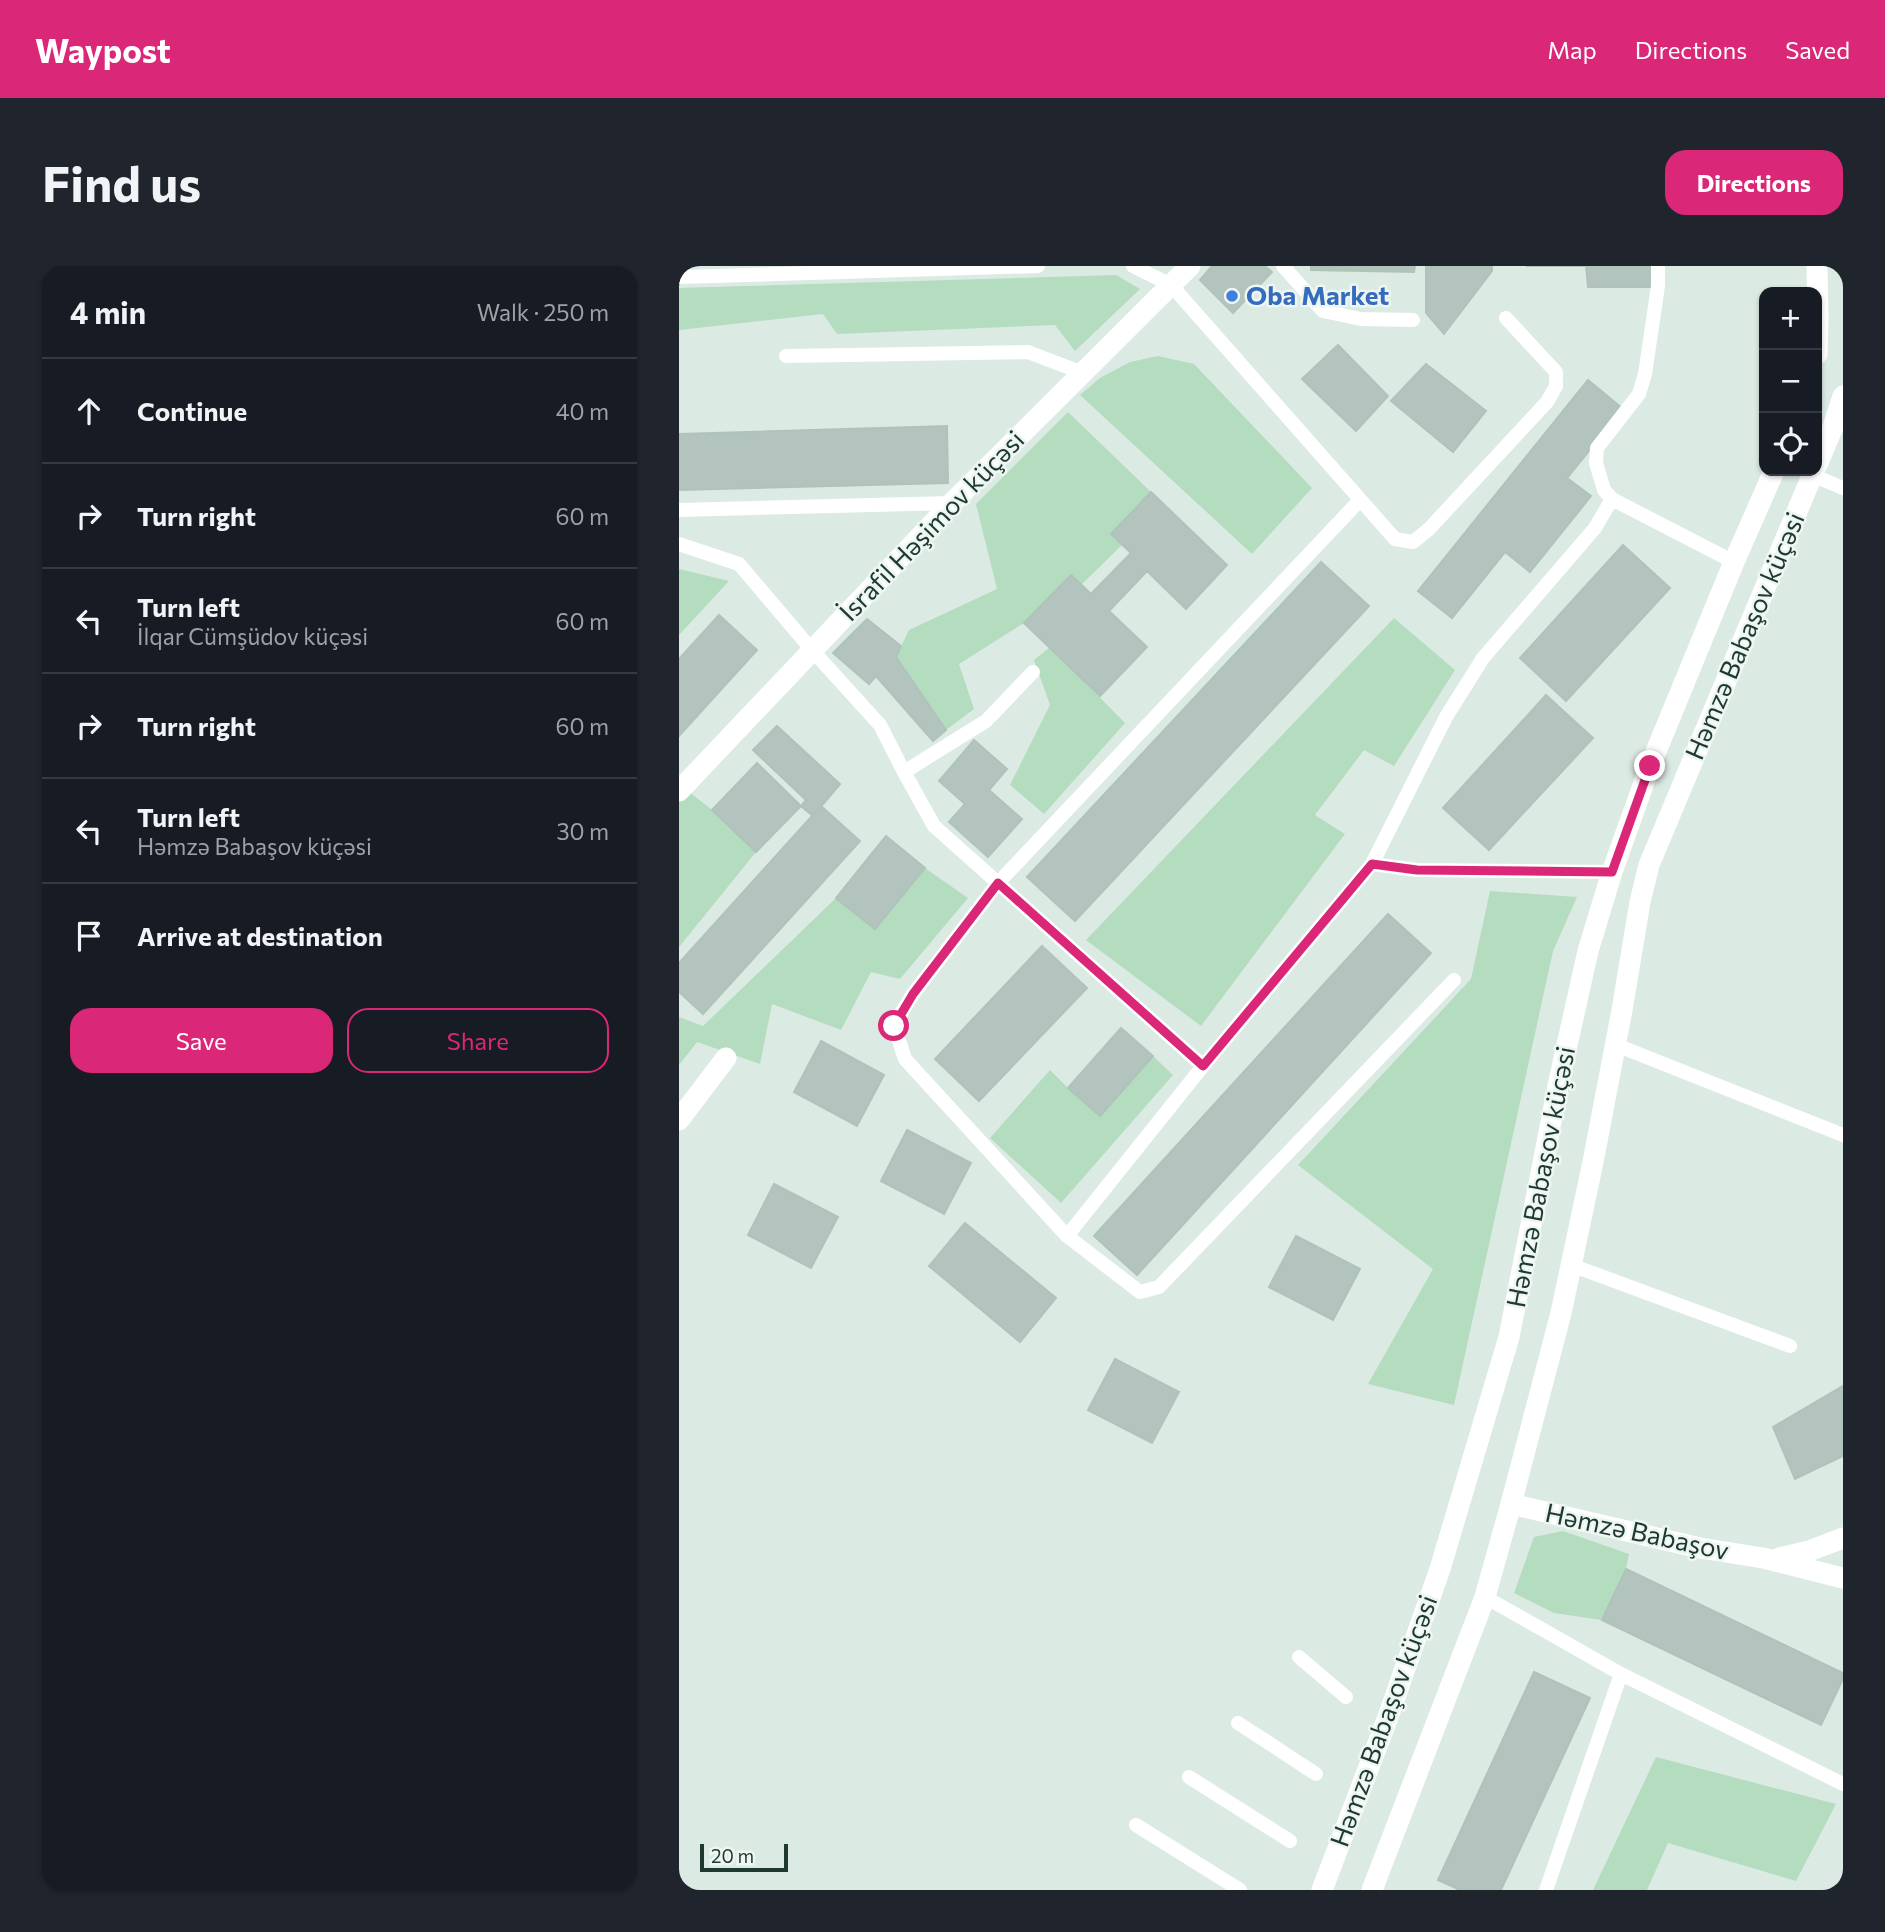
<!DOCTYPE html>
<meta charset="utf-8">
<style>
:root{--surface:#171b24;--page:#20242c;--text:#f1f3f6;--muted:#9ea1a6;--line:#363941;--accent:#db2777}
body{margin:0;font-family:Commissioner,sans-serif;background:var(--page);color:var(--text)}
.controls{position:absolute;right:21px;top:21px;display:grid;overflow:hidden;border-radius:14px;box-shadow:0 2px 5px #0004}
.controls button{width:63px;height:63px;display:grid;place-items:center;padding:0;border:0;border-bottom:2px solid var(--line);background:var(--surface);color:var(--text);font:35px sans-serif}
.scale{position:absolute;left:21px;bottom:18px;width:88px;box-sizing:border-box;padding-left:7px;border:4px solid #1e3932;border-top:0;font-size:19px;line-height:24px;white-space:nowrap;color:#1e3932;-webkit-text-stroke:5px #edf6f1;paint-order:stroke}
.stop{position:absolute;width:21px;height:21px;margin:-16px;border:5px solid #db2777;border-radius:50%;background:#fff}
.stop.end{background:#db2777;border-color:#fff;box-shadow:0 2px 7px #0008}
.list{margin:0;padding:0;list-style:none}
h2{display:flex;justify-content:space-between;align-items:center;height:91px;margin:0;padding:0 28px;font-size:30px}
h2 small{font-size:23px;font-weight:400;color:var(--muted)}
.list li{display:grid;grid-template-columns:46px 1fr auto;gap:21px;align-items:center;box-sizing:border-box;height:105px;padding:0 28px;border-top:2px solid var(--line)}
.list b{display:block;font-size:26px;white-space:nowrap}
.list p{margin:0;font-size:23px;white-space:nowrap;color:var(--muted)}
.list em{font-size:23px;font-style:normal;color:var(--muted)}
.actions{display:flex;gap:14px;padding:21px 28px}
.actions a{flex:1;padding:16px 0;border:2px solid var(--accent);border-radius:21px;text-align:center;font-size:24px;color:var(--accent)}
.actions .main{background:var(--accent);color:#fff}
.icon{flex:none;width:38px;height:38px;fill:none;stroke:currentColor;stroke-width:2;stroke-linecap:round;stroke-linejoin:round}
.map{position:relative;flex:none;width:1164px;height:1624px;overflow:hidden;border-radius:21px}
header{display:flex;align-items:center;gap:42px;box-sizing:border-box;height:98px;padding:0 35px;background:var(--accent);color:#fff}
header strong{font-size:33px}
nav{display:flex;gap:38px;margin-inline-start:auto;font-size:24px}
.intro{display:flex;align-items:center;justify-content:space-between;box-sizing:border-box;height:168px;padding:0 42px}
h1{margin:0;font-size:49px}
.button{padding:18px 32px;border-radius:21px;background:var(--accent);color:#fff;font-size:24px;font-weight:700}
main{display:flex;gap:42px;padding:0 42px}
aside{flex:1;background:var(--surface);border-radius:21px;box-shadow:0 2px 5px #0004}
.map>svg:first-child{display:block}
.green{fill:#b4dcbf}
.building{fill:#b2c4bd;stroke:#afc3bb;stroke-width:2}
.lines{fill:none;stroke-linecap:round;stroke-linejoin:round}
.service{stroke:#fff;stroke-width:14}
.minor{stroke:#fff;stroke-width:21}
.tertiary{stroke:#fff;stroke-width:21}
.route{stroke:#db2777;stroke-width:9}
.shop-dot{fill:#3f7fe0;stroke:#edf6f1;stroke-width:2.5}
.labels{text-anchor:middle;stroke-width:5;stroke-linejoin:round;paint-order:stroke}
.shop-label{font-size:26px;font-weight:bold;fill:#366cbe;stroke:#edf6f1;text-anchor:start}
.street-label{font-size:26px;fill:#1e3932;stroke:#edf6f1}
</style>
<header>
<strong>Waypost</strong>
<nav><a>Map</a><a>Directions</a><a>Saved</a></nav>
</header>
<div class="intro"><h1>Find us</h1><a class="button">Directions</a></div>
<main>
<aside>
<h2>4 min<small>Walk · 250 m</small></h2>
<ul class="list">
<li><svg class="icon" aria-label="ahead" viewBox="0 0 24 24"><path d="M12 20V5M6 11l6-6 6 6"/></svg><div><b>Continue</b></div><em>40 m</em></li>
<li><svg class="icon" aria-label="right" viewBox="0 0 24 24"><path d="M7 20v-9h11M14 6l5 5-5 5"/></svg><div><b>Turn right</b></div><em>60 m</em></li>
<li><svg class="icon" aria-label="left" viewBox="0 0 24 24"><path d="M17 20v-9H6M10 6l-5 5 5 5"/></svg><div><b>Turn left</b><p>İlqar Cümşüdov küçəsi</p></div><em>60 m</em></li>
<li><svg class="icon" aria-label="right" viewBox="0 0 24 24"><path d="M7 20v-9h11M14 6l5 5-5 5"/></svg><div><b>Turn right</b></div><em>60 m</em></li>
<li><svg class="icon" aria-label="left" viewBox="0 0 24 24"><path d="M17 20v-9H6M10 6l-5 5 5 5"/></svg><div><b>Turn left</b><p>Həmzə Babaşov küçəsi</p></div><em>30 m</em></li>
<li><svg class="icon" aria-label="arrive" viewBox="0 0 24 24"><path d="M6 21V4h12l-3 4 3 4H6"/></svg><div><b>Arrive at destination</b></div></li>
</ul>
<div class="actions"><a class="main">Save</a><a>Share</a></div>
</aside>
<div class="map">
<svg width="1164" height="1624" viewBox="0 0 1164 1624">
<rect width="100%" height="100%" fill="#dceae4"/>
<g class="green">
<path d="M437,9L461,23L396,85L376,59L158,68L144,48L0,64V22Z"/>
<path d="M479,90L515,98L633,222L573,288L401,129L421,112L451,96Z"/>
<path d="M389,146L472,226L432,268L443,279L402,319L391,309L345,357L280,398L295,443L267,464L217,391L230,364L318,323L297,238Z"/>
<path d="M0,303L50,315L0,369Z"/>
<path d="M715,352L776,404L715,500L685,484L636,549L666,568L522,760L407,674Z"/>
<path d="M371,381L446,457L365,548L331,519L371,439L355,394Z"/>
<path d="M0,518L33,544L77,586L0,681Z"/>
<path d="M246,602L289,632L221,713L192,706L162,764L93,738L81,798L18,776L0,799V751L24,760L157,632L196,663Z"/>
<path d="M811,625L898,631L874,685L775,1139L689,1118L754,1003L619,899L792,713Z"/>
<path d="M474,790L494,809L382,937L311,872L371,804L389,822L421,850Z"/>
<path d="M884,1265L950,1288L947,1303L923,1354L875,1347L835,1327L855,1271Z"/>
<path d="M977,1491L1157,1538L1117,1615L989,1577L968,1624H914Z"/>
</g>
<g class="building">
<path d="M533,0H586L593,6L554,47L521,14Z"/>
<path d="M632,0H736L735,6L632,4Z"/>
<path d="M747,0H813V5L765,68L747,47Z"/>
<path d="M847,0H973V21H909L907,0Z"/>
<path d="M659,79L709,130L677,165L623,113Z"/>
<path d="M747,98L807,145L774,186L712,135Z"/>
<path d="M909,114L944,143L888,212L912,230L851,306L826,286L773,352L739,325Z"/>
<path d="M268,160L269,217L0,224V168Z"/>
<path d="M472,226L548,299L507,343L468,305L430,345L468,381L421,430L345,357L392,309L412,328L452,287L432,268Z"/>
<path d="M944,279L991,322L887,435L841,392Z"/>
<path d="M642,296L690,340L396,655L348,611Z"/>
<path d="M40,349L78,384L0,470V393Z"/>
<path d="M188,353L222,380L217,391L267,464L254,475L197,410L190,418L154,387Z"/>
<path d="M867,429L914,472L810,584L764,542Z"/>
<path d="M98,460L161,518L134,550L122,540L127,534L74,484Z"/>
<path d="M295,474L328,503L310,524L343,553L309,591L270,556L286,538L260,515Z"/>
<path d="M78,497L122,540L77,586L33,544Z"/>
<path d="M142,540L181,575L24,748L0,726V697Z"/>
<path d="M207,570L246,602L196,663L157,632Z"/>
<path d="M709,648L752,687L458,1009L415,970Z"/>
<path d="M363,680L408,722L300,835L256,793Z"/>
<path d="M442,762L474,790L421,850L389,822Z"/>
<path d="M142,775L205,809L178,860L115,826Z"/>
<path d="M228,864L292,897L265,948L202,915Z"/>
<path d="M95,918L159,951L132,1002L69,969Z"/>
<path d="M286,957L377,1032L341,1076L250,1000Z"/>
<path d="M617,970L681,1003L654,1054L590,1021Z"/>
<path d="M436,1093L500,1126L473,1177L409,1144Z"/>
<path d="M1164,1120V1190L1116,1213L1094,1161Z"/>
<path d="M947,1303L1164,1407V1413L1142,1459L923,1354Z"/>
<path d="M855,1406L911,1432L822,1624H781L759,1614Z"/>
</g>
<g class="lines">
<g class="service">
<path d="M454,0L492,19L716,273L734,276L750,263L868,136L877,120V106L827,52"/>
<path d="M604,0L644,45L682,53L734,54"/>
<path d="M0,11L359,0"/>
<path d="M107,90L349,86L404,107"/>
<path d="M1133,209L1164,222"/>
<path d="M933,233L925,224L917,197L918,182L960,128L966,108L979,20V0"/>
<path d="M681,234L319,617L234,728L215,759L226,793L388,970L461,1026L480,1021L775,714"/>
<path d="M0,244L273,237"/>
<path d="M0,278L60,298L133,384L201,459L225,506L255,560L524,800"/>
<path d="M225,506L307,455L354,406"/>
<path d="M693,598L738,604L933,606"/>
<path d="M937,779L1164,869"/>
<path d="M388,970L524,800L693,598L767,451L804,392L916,262L933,233L1055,296"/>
<path d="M892,999L1111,1080"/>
<path d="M806,1331L942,1408L1164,1518"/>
<path d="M620,1391L667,1431"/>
<path d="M559,1457L637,1508"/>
<path d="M510,1511L611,1575"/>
<path d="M457,1559L561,1624"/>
<path d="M867,1624L942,1408"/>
<path d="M1163,1624L1164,1621"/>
</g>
<g class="minor">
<path d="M0,525L273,237L511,0"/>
<path d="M0,854L47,792"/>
<path d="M832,1238L1021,1282L1084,1292L1164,1312"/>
<path d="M1100,1292L1130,1285L1164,1272"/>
</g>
<g class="tertiary">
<path d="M1138,88L1139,52L1138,0"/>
<path d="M1138,199L1154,161L1164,130"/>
<path d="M643,1624L709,1451L761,1303L830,1071L880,815L909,685L933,606L971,500L1055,296L1095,205"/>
<path d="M693,1624L806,1331L832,1238L882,1047L914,896L943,744L961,636L970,599L1135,205"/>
</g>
</g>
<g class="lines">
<path class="route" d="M215,760L234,728L319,617L524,800L693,598L738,604L933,606L971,500"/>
</g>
<circle class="shop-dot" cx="553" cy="30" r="7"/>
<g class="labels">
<g class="shop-label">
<text x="567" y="39">Oba Market</text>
</g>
<g class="street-label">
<text transform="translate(253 260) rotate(-46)" y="9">İsrafil Həşimov küçəsi</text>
<text transform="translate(1066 370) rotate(-67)" y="9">Həmzə Babaşov küçəsi</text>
<text transform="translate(862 911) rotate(-79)" y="9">Həmzə Babaşov küçəsi</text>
<text transform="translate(958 1266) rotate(12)" y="9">Həmzə Babaşov</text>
<text transform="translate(705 1455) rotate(-70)" y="9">Həmzə Babaşov küçəsi</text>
</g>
</g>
</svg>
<div class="controls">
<button>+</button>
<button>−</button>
<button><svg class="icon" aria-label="locate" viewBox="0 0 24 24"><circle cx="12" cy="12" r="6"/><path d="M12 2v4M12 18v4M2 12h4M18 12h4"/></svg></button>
</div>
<div class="scale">20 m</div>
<div class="stop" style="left:215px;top:760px"></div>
<div class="stop end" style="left:971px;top:500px"></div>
</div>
</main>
